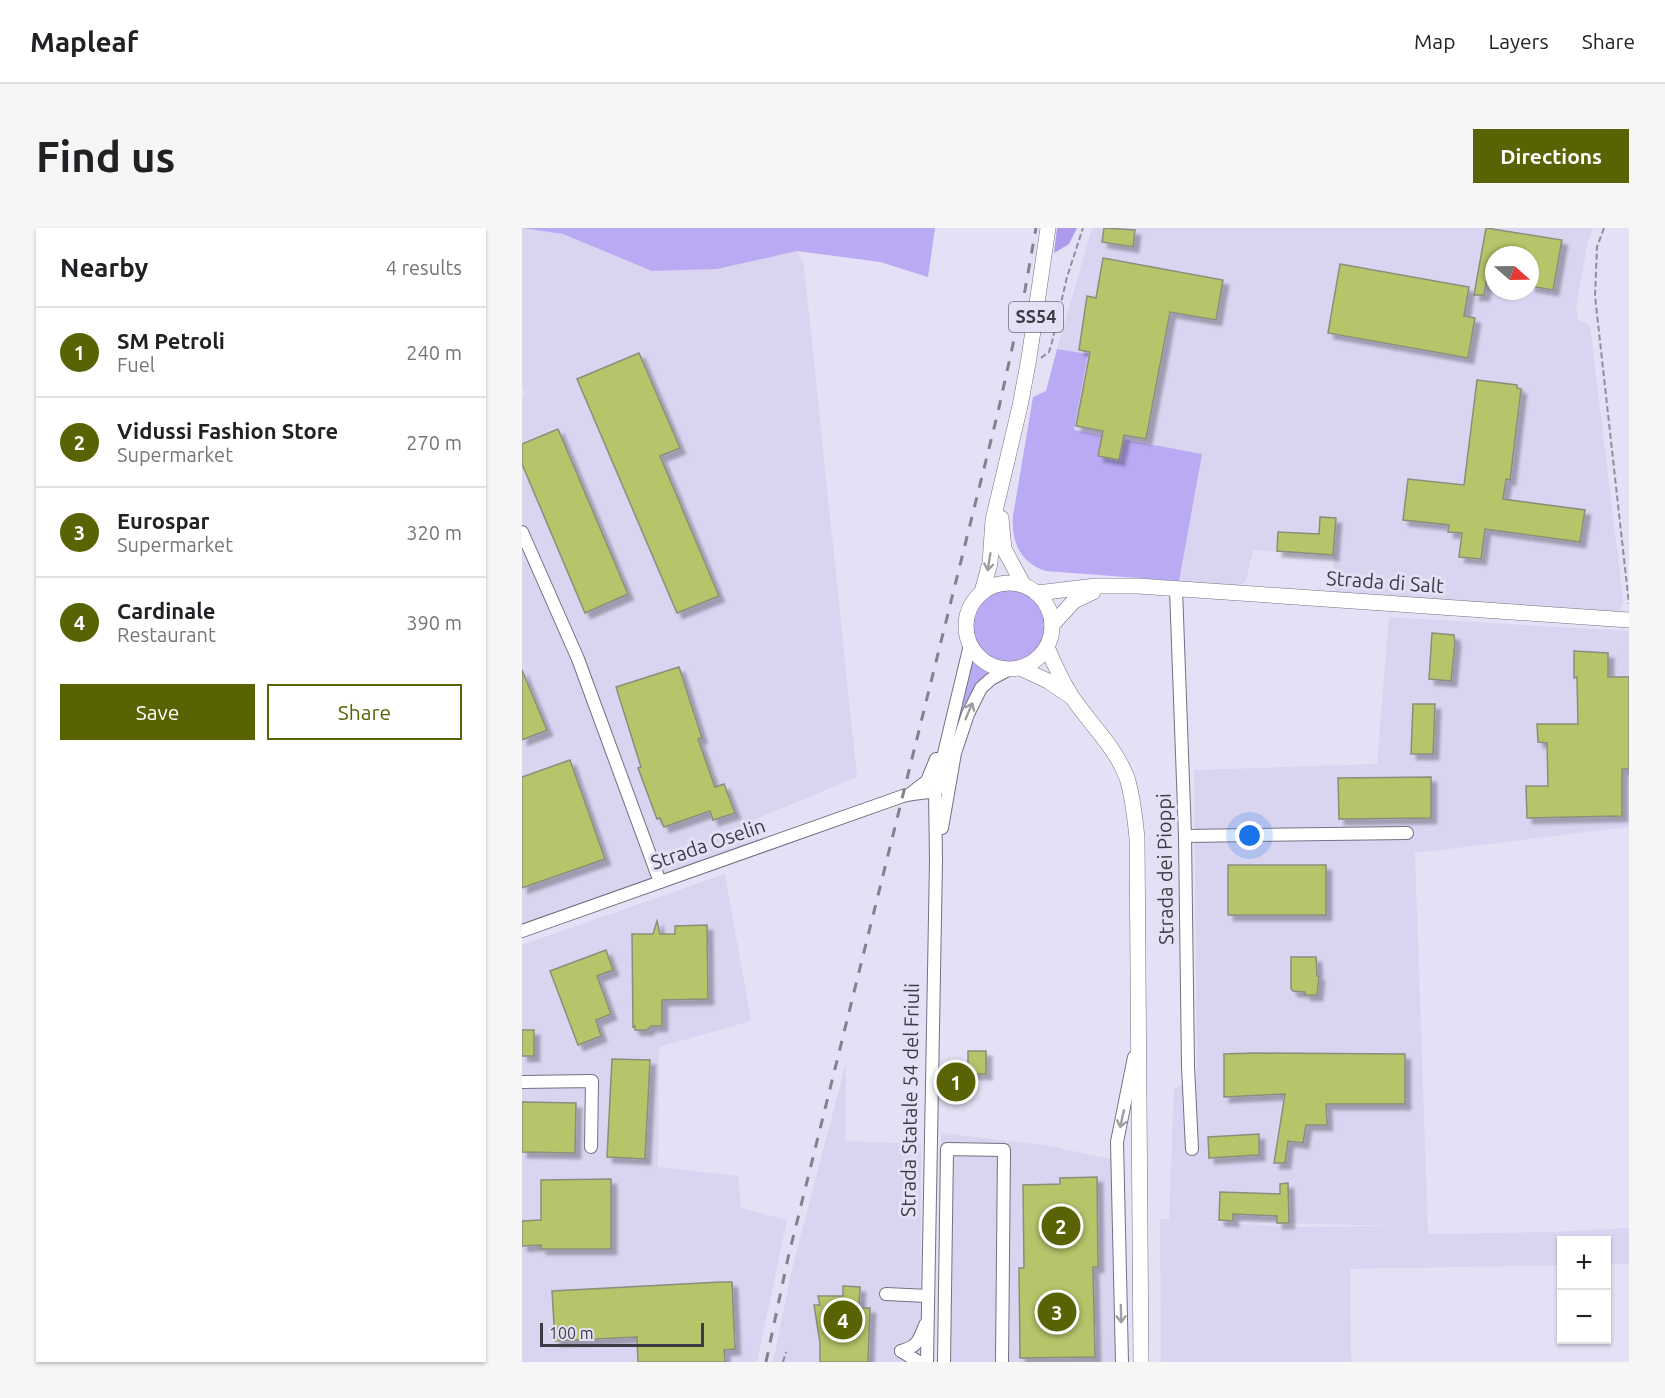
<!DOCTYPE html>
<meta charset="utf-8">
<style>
:root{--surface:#fff;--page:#f6f6f6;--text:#202124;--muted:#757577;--line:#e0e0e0;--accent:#596304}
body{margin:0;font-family:Ubuntu,sans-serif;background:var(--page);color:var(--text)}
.controls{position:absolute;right:18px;bottom:18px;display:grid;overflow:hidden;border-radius:0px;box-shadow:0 2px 4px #0004}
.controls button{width:54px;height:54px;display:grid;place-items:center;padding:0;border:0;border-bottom:2px solid var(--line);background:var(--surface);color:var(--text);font:30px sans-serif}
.compass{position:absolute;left:963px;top:18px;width:54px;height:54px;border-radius:50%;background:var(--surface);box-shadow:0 2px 4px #0004;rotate:110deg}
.scale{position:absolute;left:18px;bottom:15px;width:164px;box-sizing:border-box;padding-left:6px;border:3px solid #3d3b44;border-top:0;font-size:16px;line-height:21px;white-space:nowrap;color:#3d3b44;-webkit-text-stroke:4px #e4e1f6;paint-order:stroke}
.you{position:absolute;left:728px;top:608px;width:21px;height:21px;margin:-15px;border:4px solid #fff;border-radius:50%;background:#1a73e8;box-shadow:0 0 0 9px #1a73e833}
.badge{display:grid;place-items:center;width:39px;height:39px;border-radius:50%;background:var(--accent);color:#fff;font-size:20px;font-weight:700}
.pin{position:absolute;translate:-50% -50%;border:3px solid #fff;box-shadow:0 2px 6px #0006}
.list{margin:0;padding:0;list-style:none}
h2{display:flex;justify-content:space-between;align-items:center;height:78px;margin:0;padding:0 24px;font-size:26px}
h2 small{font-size:20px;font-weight:400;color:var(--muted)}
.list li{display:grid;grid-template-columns:39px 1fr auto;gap:18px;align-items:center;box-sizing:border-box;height:90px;padding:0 24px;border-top:2px solid var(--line)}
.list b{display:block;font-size:22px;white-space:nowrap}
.list p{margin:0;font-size:20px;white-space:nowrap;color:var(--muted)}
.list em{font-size:20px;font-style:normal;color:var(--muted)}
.actions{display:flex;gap:12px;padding:18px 24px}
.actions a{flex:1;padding:14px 0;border:2px solid var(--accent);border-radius:0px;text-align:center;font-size:21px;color:var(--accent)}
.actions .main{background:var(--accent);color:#fff}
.map{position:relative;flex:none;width:1107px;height:1134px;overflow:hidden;border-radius:0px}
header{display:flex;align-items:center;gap:36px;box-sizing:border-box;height:84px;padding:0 30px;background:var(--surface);border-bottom:2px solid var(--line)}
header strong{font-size:28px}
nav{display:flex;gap:33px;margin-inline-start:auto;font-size:21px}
.intro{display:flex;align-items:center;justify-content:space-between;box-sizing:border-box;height:144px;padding:0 36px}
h1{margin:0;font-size:42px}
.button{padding:15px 27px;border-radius:0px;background:var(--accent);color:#fff;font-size:21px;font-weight:700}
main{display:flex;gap:36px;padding:0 36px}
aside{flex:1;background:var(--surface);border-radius:0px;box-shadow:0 2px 4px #0004}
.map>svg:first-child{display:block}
.built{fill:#d9d4f0;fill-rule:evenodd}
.green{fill:#baa9f3}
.forest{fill:#ad9aec}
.building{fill:#b6c56a;stroke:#8a8e7b;stroke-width:1.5;filter:url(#shadow)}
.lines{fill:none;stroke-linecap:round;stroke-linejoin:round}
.minor-casing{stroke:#747183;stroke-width:14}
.major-casing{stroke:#747183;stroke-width:16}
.path{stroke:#908d9c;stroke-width:2;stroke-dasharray:6 3;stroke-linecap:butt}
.minor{stroke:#fff;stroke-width:12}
.major{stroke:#fff;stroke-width:15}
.rail{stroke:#84818f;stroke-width:3;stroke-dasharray:10 10;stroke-linecap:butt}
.oneway{stroke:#9e9da2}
.labels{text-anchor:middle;stroke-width:6;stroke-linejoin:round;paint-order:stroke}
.shield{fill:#e4e1f6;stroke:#6f6d79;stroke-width:1.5}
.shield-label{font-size:18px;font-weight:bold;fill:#3d3b44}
.street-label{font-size:20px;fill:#3d3b44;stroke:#e4e1f6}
</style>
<header>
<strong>Mapleaf</strong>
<nav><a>Map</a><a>Layers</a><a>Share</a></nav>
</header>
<div class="intro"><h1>Find us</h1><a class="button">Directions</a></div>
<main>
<aside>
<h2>Nearby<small>4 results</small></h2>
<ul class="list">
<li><span class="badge">1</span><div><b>SM Petroli</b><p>Fuel</p></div><em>240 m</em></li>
<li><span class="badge">2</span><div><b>Vidussi Fashion Store</b><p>Supermarket</p></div><em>270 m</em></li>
<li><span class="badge">3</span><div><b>Eurospar</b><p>Supermarket</p></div><em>320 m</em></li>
<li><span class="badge">4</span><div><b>Cardinale</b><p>Restaurant</p></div><em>390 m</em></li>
</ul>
<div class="actions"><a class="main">Save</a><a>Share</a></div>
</aside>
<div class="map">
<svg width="1107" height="1134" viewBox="0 0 1107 1134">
<defs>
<filter id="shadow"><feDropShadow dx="5.5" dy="5.5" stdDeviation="1.5" flood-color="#0004"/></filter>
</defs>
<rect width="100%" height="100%" fill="#e4e1f6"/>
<g class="built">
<path d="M0,0L41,6L130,43L195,41L275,23L282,38L335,549L229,593L237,613L0,696V170L3,168L0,156Z"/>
<path d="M570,0H1071L1066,13L1054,78L1056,91L1068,98L1100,363L1101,375L1098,381L1093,384L815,364L810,358L812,329L731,322L724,353L718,357L657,353L679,226L551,202L566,126L535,121ZM972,27H1008V63H972Z"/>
<path d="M867,389L1107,403V599L893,625L906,1006L1029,1004L1107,1000V1036H1085L1084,1012H1040L1039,1037L828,1041L829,1134H639L638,991H647L652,861L675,848L672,542L855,536ZM673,993L876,998L769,999Z"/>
<path d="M203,646L229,793L137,819L136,939L216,948L219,980L265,992L235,1134H0V717Z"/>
<path d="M324,835L323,913L399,916L398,1134H251L271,1037Z"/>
<path d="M419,905L522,917L603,934L604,1134H417Z"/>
</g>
<g class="green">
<path d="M0,0H413L406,49L358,34L275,23L195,41L130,43L41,6Z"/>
<path d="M535,121L566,126L552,202L680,226L657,353L524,343C498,335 489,313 491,288L511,169L524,163Z"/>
<circle cx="487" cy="397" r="37"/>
<path d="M449,433L466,445C445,463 438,493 429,519Z"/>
</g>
<path class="forest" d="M535,0H555L547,16L532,25Z"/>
<g class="building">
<path d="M582,0L613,2L611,19L580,14Z"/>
<path d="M964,0L1040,12L1031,62L1008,58V27H972V52L965,50L962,67H952Z"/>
<path d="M581,30L701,52L694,92L648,84L624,211L602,207L597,232L576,228L581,203L554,198L568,124L557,122L565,68L574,70Z"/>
<path d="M818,36L947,59L942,88L953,90L946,130L806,105Z"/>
<path d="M117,125L158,220L138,228L197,368L155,385L55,151Z"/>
<path d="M955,152L995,157V160L999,161L988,252L984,251L981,271L1063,282L1058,314L963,301L959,331L937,329L940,305L926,304L927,297L881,292L886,251L942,257Z"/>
<path d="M36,201L106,366L63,385L0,236V216Z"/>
<path d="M798,289L814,290L811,327L755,323L756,304L797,306Z"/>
<path d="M910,405L932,407L933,415L929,453L907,451Z"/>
<path d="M1052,423L1086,425V449H1107V541H1100V588L1005,590L1004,558H1026L1025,515L1016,514L1015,496H1056L1055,449L1052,450Z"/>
<path d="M157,439L180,510L176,511L193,559L202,556L213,585L191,592L188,583L142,599L138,590L135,591L116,540L119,539L94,459Z"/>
<path d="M0,442L25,502L0,512Z"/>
<path d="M891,476H913L911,526H889Z"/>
<path d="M48,532L83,631L0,660V549Z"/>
<path d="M909,549V590L817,591L816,550Z"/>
<rect x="706" y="637" width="98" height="50"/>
<path d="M135,693L138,706H153V698L185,697L186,771L140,772V798H129L125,802H113V798L111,799L110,706H131Z"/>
<path d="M84,722L91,742L75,748L89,786L74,792L79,808L56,817L28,743Z"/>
<path d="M769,729H794L795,748H797L795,767H783V764L771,763L769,761Z"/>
<rect x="0" y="802" width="12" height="26"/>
<rect x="446" y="823" width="18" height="23"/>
<path d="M732,825L883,826V876H804L805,897H784L781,915L766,913L763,935H752L763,866L702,869V826Z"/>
<path d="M90,831L128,832L123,931L85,929Z"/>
<path d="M0,874L54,875L53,925L0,924Z"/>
<path d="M737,906V927L687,930L686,909Z"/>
<path d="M575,949L576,1039H571L573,1129L498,1130L497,1040H502L501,957L538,956V950Z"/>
<path d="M89,951V1021H19V1017L0,1018V993L19,992V952Z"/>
<path d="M766,955L767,995H755V988L711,986V993L697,992L698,964L758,966V956Z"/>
<path d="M199,1054H210L213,1121L202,1122L203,1134H116L115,1109L33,1113L30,1063Z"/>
<path d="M321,1058L338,1059L337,1080H348L346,1134H298V1115L292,1077H298L296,1068H321Z"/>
</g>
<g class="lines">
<defs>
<g id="minor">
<path d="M0,304L56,431L138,654"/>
<path d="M654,361L663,608L666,838L670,921"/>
<path d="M388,566L405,553L414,531"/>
<path d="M420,600L433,525L446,486L459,460L469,451L488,441"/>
<path d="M663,608L885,605"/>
<path d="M0,703L381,568C409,561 417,572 430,538"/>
<path d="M0,854L70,853L69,919"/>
<path d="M364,1066L406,1068"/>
<path d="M379,1123C395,1119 397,1113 403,1097"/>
<path d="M379,1123L397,1134"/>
<path d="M405,1134L414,633L413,563L448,417"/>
<path d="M422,1134L425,921L482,922L480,1134"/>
<path d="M600,1134L595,914L612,829"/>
</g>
<g id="major">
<path d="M479,290L482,321L501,356"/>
<circle cx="487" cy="398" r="43"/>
<path d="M460,364L468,335L471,292L498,178L507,130L526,0"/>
<path d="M515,365L574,358H616L1107,392"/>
<path d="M530,397L552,373L571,364"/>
<path d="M525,419C532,436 540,453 550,469C568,496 593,518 605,550C611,569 613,590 615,610L619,1134"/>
<path d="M498,440L526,453L548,468"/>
</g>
</defs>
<use href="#minor" class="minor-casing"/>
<use href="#major" class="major-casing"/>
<g class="path">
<path d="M1082,0L1075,19L1073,68L1107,376"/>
<path d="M519,130L527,124L530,114L545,49L561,0"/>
<path d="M261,1134L264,1124"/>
</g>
<use href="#minor" class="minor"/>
<use href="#major" class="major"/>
<path class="rail" d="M244,1134L266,1030L476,184L503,62L514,0"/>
</g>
<defs><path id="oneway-shaft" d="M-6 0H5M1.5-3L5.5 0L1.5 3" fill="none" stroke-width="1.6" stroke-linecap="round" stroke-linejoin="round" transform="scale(1.5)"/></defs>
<g class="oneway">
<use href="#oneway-shaft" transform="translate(467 334) rotate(99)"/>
<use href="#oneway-shaft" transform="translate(447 483) rotate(-67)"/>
<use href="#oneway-shaft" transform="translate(600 891) rotate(102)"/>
<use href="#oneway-shaft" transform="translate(599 1086) rotate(89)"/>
</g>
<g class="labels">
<rect class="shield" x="487" y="74" width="54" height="30" rx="4.5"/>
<g class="shield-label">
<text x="514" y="95">SS54</text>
</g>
<g class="street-label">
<text transform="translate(863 354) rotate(4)" y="7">Strada di Salt</text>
<text transform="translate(186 616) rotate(-19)" y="7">Strada Oselin</text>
<text transform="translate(643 641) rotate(-91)" y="7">Strada dei Pioppi</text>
<text transform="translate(388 872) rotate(-89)" y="7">Strada Statale 54 del Friuli</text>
</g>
</g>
</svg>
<div class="controls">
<button>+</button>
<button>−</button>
</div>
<svg class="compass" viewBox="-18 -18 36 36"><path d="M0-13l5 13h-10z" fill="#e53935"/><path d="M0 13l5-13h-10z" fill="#757577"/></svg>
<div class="scale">100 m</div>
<div class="you"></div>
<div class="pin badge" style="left:434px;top:854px">1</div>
<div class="pin badge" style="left:539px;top:998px">2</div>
<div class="pin badge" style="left:535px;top:1084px">3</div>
<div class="pin badge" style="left:321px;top:1092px">4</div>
</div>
</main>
